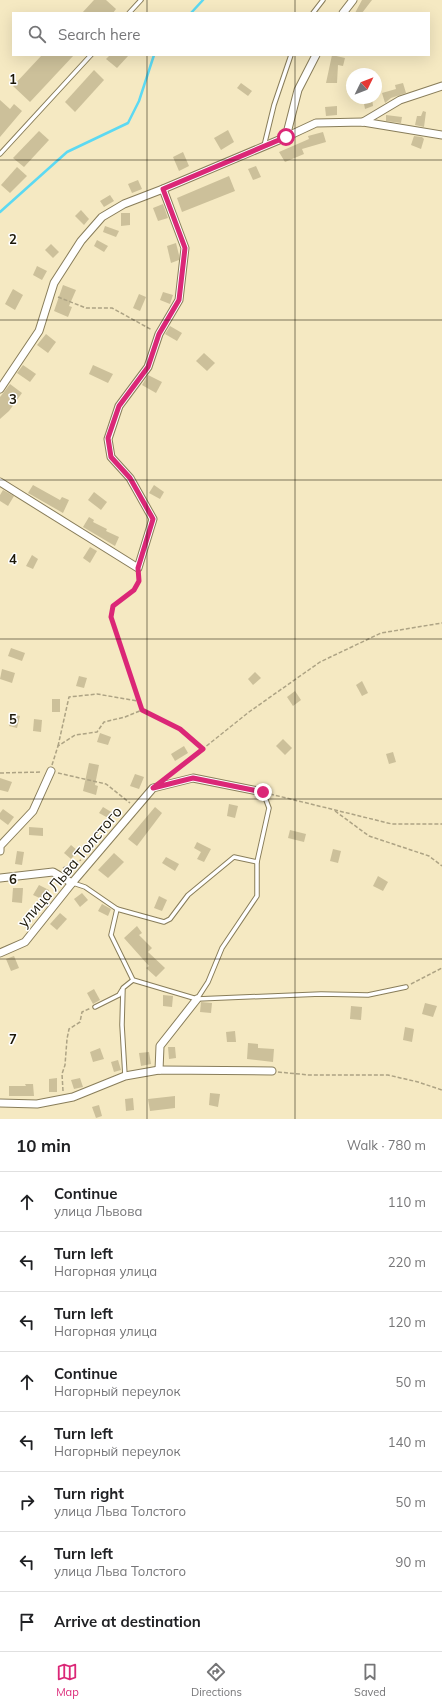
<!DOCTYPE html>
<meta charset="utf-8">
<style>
:root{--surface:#fff;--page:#f6f6f6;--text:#202124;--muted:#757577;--line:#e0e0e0;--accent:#db2777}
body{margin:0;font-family:Mulish,sans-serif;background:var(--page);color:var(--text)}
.compass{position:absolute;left:346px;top:68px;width:36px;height:36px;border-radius:50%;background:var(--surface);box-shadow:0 4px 16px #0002;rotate:47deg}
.stop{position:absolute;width:12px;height:12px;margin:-9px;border:3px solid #db2777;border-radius:50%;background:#fff}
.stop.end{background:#db2777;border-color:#fff;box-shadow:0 1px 4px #0008}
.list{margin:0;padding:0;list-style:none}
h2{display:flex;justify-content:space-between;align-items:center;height:52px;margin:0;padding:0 16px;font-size:17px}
h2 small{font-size:13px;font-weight:400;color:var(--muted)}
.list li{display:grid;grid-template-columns:26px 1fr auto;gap:12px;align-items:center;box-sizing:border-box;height:60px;padding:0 16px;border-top:1px solid var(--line)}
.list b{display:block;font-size:15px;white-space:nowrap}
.list p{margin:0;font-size:13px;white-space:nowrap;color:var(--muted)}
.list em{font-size:13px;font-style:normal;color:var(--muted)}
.icon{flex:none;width:22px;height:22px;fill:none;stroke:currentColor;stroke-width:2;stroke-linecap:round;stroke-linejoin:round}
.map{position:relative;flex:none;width:442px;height:1119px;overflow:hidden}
.search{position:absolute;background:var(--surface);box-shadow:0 4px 16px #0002;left:12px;right:12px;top:12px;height:44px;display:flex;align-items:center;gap:10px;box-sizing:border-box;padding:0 14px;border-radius:0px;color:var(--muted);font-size:15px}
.sheet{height:532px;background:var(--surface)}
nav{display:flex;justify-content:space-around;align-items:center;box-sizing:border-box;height:56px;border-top:1px solid var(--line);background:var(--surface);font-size:11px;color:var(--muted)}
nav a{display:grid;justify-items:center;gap:2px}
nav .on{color:var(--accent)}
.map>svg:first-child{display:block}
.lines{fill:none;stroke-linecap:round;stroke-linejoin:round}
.stream{stroke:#5cd9f2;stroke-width:2.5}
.building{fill:#ccc09a}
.service-casing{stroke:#887d5a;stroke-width:5.5}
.minor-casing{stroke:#887d5a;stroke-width:9}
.path{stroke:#ada384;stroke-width:1.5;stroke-dasharray:4 2;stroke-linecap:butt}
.service{stroke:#fff;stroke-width:3.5}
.minor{stroke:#fff;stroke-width:7}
.route{stroke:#db2777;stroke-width:5}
.grid{fill:none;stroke:#1c1809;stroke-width:1;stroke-opacity:0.55}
.labels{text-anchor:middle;stroke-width:3;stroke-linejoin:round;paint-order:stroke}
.street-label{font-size:15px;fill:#1c1809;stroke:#fff}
.grid-label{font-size:13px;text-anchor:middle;font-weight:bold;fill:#1c1809;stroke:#fff;stroke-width:3;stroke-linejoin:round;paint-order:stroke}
</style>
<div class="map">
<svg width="442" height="1119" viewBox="0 0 442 1119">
<rect width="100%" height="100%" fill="#f5e9c2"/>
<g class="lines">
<g class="stream">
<path d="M191,13L203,0"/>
<path d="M0,212L67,152L128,123L139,101L154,55"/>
</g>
</g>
<g class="building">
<path d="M94,0H106L116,9L113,13H82Z"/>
<path d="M362,0H372L362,13H355Z"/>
<path d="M42,55H74L30,102L13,86Z"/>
<path d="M110,55H129L117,68L106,59Z"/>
<path d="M332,55L345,58L343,66L338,65L337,83H326Z"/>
<path d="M94,70L104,80L75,112L65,102Z"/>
<path d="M241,83L252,91L248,96L237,88Z"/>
<path d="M403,83L406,93L391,98L385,103L382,93L396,89L395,85Z"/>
<path d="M363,98H372L373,106L365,109Z"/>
<path d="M0,100L10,109L14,104L22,111L0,137Z"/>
<path d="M337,106V115L326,116L325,107Z"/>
<path d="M423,111L426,112L424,127L415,125L417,116H421Z"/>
<path d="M386,115L402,117L401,123L386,121Z"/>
<path d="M228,130L234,142L221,150L214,138Z"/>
<path d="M39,131L49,140L24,167L13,158Z"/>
<path d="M323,132L326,142L302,149L304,154L285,162L279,152L309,139L308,136Z"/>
<path d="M414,136L422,137L424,139L421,149L411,145Z"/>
<path d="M183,152L189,166L179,171L173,157Z"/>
<path d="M256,166L261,177L253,180L248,169Z"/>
<path d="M17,167L27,176L10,193L1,185Z"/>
<path d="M229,176L235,191L182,212L177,198Z"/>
<path d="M138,180L142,189L132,193L128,184Z"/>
<path d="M110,195L114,201L104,207L100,201Z"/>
<path d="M163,204L168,218L158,221L153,208Z"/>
<path d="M81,210L89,219L84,225L75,216Z"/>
<path d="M121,213H130V225L121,226Z"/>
<path d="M105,226L119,231L116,237L103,232Z"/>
<path d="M97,240L108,246L104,252L94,246Z"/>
<path d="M176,243L179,255V260L171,263L167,246Z"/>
<path d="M51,244L59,252L53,258L45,250Z"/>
<path d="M37,266L47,271L42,280L33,275Z"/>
<path d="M63,285L76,290L69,306L72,307L68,317L54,311Z"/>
<path d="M13,289L23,295L15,310L5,304Z"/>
<path d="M163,292L173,295L170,304L160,300Z"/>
<path d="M139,294L146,297L140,311L133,308Z"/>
<path d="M170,326L182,333L177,341L165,334Z"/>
<path d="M46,334L56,342L48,353L37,345Z"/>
<path d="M204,353L215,363L207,371L196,361Z"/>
<path d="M23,365L36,374L30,382L17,373Z"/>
<path d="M93,365L113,374L108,383L89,374Z"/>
<path d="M148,375L162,382L156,393L142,385Z"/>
<path d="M10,384L22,393L9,411L0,419V397Z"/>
<path d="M33,485L60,500L62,497L69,500L63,513L28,493Z"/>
<path d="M154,485L164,492L160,499L149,493Z"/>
<path d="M3,490L14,496L8,506L0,501V495Z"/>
<path d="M94,492L107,502L101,510L88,500Z"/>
<path d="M89,517L94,520L93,522L107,529L106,531L119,537L115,546L83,527Z"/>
<path d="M90,547L97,551L90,563L83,558Z"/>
<path d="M32,555L38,559L33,569L26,566Z"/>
<path d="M11,648L25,653L22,661L8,656Z"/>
<path d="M2,669L15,673L12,683L0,679Z"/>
<path d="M255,672L261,678L253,685L248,679Z"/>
<path d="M79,676L87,678L84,688L76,686Z"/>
<path d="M362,681L368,693L362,696L356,685Z"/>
<path d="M295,691L301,700L293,706L287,697Z"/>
<rect x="52" y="699" width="8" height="13"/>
<path d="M12,714L20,716L17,728L9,726Z"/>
<path d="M34,719L42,720L41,732L33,731Z"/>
<path d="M100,733L111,737L108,745L97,742Z"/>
<path d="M283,739L292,748L285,755L276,746Z"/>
<path d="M184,746L188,753L175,761L171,754Z"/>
<path d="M393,752L396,762L389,764L386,754Z"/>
<path d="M89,763L99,765L95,785L98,786L96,795L83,791Z"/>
<path d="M135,774L144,777L139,789L130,786Z"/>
<path d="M0,778L12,782L8,792L0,790Z"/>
<path d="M229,804L238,806L235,818L227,816Z"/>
<path d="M103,807L113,813L110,819L99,813Z"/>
<path d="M155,807L162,813L137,846L128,839Z"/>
<path d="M3,809L14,817L8,825L0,819V813Z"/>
<path d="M29,827L43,828V836L29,835Z"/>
<path d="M290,830L306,834L304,842L288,838Z"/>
<path d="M197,842L211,849L204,862L197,859L201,852L194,848Z"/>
<path d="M71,845L78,851L71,859L64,853Z"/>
<path d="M333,849L341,851L338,863L330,861Z"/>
<path d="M17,851L24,852L22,865L15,864Z"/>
<path d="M114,853L124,862L108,878L98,870Z"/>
<path d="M166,857L179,864L175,871L162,863Z"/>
<path d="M378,876L388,882L383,891L373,886Z"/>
<path d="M39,885L49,890L44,900L33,895Z"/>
<path d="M13,888H23L22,903L12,902Z"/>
<path d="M82,893L88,900L80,907L74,899Z"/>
<path d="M159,896L167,900L162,911L154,908Z"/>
<path d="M102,904L111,909L108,916L98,911Z"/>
<path d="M60,913L67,919L57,930L50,924Z"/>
<path d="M137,926L142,933L139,935L152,948L148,952L165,968L156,977L146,968L149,966L124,938Z"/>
<path d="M14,956L19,968L11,971L6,959Z"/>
<path d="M94,989L100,1000L93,1004L87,993Z"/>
<path d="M163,995L173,996L172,1007L163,1006Z"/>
<path d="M201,1002L212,1003L211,1013L200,1012Z"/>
<path d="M425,1003L437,1006L433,1017L422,1014Z"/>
<path d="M351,1006L362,1007L361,1020L350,1019Z"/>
<path d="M405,1027L414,1029L412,1042L403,1040Z"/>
<path d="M235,1031L236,1042H227L226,1032Z"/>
<path d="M248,1043L258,1044V1048L274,1049L273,1062L247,1059Z"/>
<path d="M168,1047H175L176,1058L169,1059Z"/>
<path d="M100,1048L104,1059L93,1062L90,1052Z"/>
<path d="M149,1052L151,1064L141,1066L139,1053Z"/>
<path d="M118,1060L121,1070L114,1072L111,1062Z"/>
<path d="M57,1078V1092H49V1079Z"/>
<path d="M80,1078L83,1087L74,1089L71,1080Z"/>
<path d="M25,1084H33L34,1096H9V1086H26Z"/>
<path d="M210,1093L220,1094L218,1107L209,1105Z"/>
<path d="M175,1096V1108L150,1111L148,1099Z"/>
<path d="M133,1098L134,1110L126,1111L125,1099Z"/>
<path d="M99,1105L102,1116L96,1118L92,1107Z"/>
</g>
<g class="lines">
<defs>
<g id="service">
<path d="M129,13L141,0"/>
<path d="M313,13L323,0"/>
<path d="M264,146L274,105L291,55"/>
<path d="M0,154L91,55"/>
<path d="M73,883L85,887L117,909L111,935L133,980L197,999L321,994L368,995L406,987"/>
<path d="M117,909L164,922L170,919L188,895L234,857L257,862"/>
<path d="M197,999L208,982L222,948L257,896V862L269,808L263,792"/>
<path d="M95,1007L119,995L122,990"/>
<path d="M125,1076L122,1025L123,988L133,980"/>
</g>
<g id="minor">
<path d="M343,13L353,0"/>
<path d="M363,122L400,100L442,86"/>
<path d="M286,137L316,123L363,122L442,135"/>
<path d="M0,389L39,331L54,283L81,241L102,217L124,204L163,189L286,137L298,90L316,55"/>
<path d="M0,482L138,568L153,519L130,478L111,457L108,439L119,406L148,367L159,334L179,300L185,248L163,189"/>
<path d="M0,851V846L33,811L51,771"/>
<path d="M0,878L53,872L72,883"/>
<path d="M0,953L25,942L72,883L153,788L193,778L263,792"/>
<path d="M159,1070L160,1046L197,999"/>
<path d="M0,1103L37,1104L73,1097L125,1076L159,1070L272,1071"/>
</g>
</defs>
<use href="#service" class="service-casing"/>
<use href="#minor" class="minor-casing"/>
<g class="path">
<path d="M58,297L86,308H112L152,330"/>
<path d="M139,576C139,590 123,598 113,606L111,617L142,710L180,729L203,749"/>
<path d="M58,746L69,697L97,694L138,701"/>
<path d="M52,765L58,746L75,735L97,732L104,722L125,717L142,710"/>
<path d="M0,773L42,772"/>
<path d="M58,773L106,784L130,803"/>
<path d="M169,776L249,712L320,662L381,633L442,623"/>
<path d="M270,794L392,824H442"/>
<path d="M335,811L369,836L429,856L442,866"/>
<path d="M63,868L81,860"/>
<path d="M411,984L442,968"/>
<path d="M278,1072L309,1075H388L418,1082L442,1090"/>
<path d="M63,1091L62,1074L65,1065L67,1039L69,1029L80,1022L82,1012L91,1008"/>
</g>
<use href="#service" class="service"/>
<use href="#minor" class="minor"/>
</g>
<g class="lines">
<path class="route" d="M263,792L193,778L153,788L203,749L180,729L142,710L111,617L113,606L134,590L139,581L138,568L153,519L130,478L111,457L108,438L119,406L148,367L159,334L179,300L185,248L163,189L286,137"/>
</g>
<path class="grid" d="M147,0V13M295,0V13M147,55V1119M295,55V1119M0,160H442M0,320H442M0,480H442M0,639H442M0,799H442M0,959H442"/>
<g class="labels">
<g class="street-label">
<text transform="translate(70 867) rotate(-50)" y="5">улица Льва Толстого</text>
</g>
</g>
<g class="grid-label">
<text x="13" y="84">1</text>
<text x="13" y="244">2</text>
<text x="13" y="404">3</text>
<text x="13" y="564">4</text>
<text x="13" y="724">5</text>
<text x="13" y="884">6</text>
<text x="13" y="1044">7</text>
</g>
</svg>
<svg class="compass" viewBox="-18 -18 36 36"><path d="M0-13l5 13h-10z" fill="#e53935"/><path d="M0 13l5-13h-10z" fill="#757577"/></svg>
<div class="stop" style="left:286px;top:137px"></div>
<div class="stop end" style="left:263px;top:792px"></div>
<div class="search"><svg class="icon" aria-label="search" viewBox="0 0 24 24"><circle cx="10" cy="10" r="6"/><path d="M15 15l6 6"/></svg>Search here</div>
</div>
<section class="sheet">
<h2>10 min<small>Walk · 780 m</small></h2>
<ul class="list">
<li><svg class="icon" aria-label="ahead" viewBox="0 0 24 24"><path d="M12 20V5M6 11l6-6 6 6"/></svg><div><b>Continue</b><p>улица Львова</p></div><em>110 m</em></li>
<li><svg class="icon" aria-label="left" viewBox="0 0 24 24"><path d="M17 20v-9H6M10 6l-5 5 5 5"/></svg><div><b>Turn left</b><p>Нагорная улица</p></div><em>220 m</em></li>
<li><svg class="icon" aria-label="left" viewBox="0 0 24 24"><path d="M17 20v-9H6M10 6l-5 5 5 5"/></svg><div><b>Turn left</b><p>Нагорная улица</p></div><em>120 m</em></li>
<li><svg class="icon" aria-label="ahead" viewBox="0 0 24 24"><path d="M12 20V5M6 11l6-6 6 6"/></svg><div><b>Continue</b><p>Нагорный переулок</p></div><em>50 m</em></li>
<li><svg class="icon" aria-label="left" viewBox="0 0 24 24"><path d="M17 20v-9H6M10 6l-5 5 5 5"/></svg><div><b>Turn left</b><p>Нагорный переулок</p></div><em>140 m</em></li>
<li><svg class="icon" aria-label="right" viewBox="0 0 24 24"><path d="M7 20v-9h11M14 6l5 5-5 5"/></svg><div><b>Turn right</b><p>улица Льва Толстого</p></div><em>50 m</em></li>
<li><svg class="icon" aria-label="left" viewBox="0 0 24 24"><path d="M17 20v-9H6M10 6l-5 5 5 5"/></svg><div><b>Turn left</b><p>улица Льва Толстого</p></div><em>90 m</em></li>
<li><svg class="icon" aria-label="arrive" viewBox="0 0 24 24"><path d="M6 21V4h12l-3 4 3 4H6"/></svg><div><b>Arrive at destination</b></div></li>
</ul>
</section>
<nav>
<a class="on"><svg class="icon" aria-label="map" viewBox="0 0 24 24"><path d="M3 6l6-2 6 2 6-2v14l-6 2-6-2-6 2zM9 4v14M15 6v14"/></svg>Map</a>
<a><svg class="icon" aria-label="directions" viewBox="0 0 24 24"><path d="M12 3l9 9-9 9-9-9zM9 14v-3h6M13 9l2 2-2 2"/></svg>Directions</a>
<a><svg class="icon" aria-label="saved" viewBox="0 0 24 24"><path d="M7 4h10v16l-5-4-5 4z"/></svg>Saved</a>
</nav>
